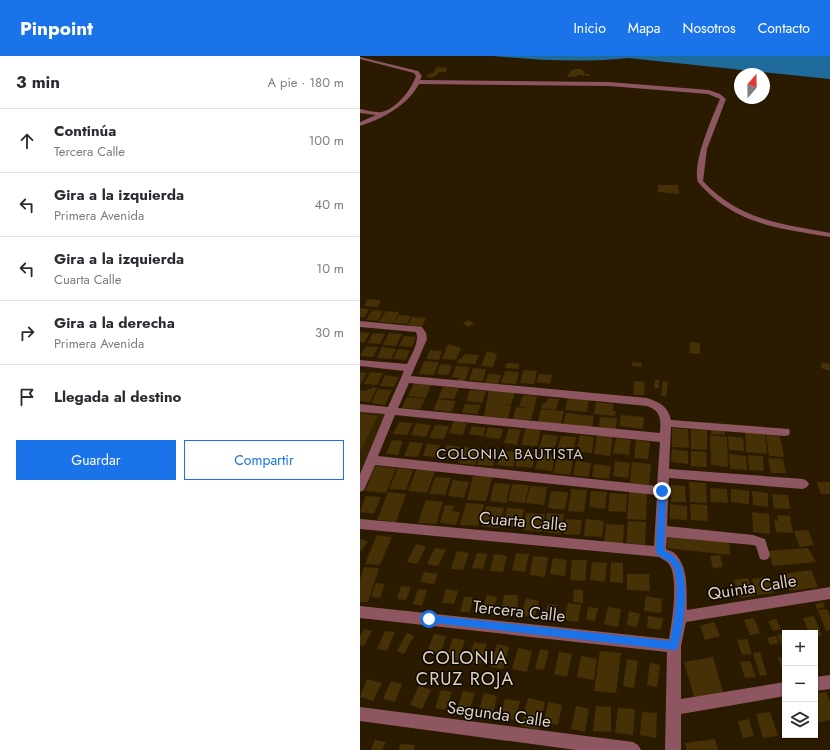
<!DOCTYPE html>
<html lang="es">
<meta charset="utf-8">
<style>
:root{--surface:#fff;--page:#f2f2f3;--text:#2b2b33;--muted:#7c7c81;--line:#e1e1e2;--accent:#1a73e8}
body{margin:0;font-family:Jost,sans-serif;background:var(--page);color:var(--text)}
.controls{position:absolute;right:12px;bottom:12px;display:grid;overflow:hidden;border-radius:0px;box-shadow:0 1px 3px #0004}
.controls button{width:36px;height:36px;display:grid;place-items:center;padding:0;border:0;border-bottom:1px solid var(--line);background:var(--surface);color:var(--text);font:20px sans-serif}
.compass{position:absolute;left:374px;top:12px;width:36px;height:36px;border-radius:50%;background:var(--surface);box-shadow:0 1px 3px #0004;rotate:20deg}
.stop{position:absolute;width:12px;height:12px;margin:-9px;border:3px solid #1a73e8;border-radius:50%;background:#fff}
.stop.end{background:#1a73e8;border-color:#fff;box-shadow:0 1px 4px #0008}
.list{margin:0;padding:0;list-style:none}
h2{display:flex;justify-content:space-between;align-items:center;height:52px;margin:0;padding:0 16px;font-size:17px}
h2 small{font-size:13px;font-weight:400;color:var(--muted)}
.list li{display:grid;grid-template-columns:26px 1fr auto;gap:12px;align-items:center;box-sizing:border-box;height:64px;padding:0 16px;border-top:1px solid var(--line)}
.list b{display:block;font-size:15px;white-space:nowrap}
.list p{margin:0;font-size:13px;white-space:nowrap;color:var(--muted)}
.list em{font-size:13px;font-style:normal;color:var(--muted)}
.actions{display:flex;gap:8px;padding:12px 16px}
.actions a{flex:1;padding:9px 0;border:1px solid var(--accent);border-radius:0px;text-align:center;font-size:14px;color:var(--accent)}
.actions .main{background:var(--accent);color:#fff}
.icon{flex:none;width:22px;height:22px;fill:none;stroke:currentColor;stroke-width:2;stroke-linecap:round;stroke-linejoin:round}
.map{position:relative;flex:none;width:470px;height:694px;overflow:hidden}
header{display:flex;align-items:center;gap:24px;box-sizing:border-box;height:56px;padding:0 20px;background:var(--accent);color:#fff}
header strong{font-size:19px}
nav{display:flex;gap:22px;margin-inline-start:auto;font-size:14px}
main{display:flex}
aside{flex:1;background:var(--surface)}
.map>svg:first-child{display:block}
.built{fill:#362300}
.water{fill:#1f6b9c}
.building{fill:#463005}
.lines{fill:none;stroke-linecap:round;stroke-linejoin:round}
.minor{fill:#8d5661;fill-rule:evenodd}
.route{fill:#1a73e8}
.labels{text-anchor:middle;stroke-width:3;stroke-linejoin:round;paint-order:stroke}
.neighbourhood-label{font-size:15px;letter-spacing:1px;fill:#ded3c3;stroke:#0d0701}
.near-street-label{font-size:17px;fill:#ded3c3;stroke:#0d0701}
.near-neighbourhood-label{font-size:18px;letter-spacing:1px;fill:#ded3c3;stroke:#0d0701}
</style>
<header>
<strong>Pinpoint</strong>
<nav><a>Inicio</a><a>Mapa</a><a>Nosotros</a><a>Contacto</a></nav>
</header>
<main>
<aside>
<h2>3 min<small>A pie · 180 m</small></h2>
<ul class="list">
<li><svg class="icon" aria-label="ahead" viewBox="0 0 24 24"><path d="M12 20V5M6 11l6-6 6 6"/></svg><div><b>Continúa</b><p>Tercera Calle</p></div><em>100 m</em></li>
<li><svg class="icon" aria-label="left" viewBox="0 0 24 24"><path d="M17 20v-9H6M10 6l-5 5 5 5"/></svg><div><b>Gira a la izquierda</b><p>Primera Avenida</p></div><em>40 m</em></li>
<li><svg class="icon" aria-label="left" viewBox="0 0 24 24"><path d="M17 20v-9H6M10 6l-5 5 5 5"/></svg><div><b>Gira a la izquierda</b><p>Cuarta Calle</p></div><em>10 m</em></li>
<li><svg class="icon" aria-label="right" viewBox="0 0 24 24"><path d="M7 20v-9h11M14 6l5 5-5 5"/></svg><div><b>Gira a la derecha</b><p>Primera Avenida</p></div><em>30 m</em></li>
<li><svg class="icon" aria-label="arrive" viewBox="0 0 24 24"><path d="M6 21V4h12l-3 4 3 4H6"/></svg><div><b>Llegada al destino</b></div></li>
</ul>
<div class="actions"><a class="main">Guardar</a><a>Compartir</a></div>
</aside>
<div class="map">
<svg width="470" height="694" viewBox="0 0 470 694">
<rect width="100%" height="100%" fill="#2a1b00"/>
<path class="built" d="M0,356L26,358L0,416Z"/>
<path class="water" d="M133,0H470V23L268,2C223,7 178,4 133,0Z"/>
<g class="building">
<path d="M76,11L87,12L86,16H79L77,19L72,22L66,21L70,17H74Z"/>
<path d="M214,13H222V15H225L224,18H230V20L217,19V21H207L208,18H210V15Z"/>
<path d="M298,129H318L319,138L298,136Z"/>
<path d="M8,243L21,244L18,251L4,250Z"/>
<path d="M0,252L9,253L5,261H0Z"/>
<path d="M12,254L23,255L18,265L6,264Z"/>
<path d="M26,255L39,256L34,267L19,266Z"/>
<path d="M39,259L51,260L47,268L34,267Z"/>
<path d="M52,261L66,262L62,271L48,269Z"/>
<path d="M109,264L114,268L108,271L103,267Z"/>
<path d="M0,276L10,277L4,287L0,286Z"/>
<path d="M13,277L25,278L20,288L8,287Z"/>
<path d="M29,277L42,278L36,290L23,289Z"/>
<path d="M44,280L56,281L52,291L39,290Z"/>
<path d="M330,286L340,287V298L329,297Z"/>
<path d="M88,288L101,292L96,304L82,303Z"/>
<path d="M6,290L18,291L13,301L0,300Z"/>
<path d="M22,291L36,293L31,303L17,302Z"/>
<path d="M38,293L50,294L46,304L33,303Z"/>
<path d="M70,294L82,295L79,304L66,303Z"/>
<path d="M127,295L137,298L133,311L121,310Z"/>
<path d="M104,298L119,299L115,308L97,307L99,303H102Z"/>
<path d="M64,305L79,306L74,319L59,318Z"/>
<path d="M272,306L282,307L281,311L272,310Z"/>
<path d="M462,306L470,308V315L461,312Z"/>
<path d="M147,307L159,308L158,313L145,312Z"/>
<path d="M80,308L92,309L89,319L77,318Z"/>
<path d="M96,310L110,311L105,325H97L99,322L92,321Z"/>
<path d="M113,312L126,313L123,325L109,324Z"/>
<path d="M163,314L177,315L174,328L160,327Z"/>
<path d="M145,315L159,316L156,328L141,327Z"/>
<path d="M0,316L7,317L0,330Z"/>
<path d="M10,316L23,317L17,329L4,328Z"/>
<path d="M128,318L141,319L138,328L125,327Z"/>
<path d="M179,318L192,319L190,328L176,326Z"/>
<path d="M25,319L39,321L34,331L20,330Z"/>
<path d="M295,324H299V332H294Z"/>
<path d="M274,325L285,326L284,339H273Z"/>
<path d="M303,325L308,326L306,340H301Z"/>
<path d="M54,327L71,329L66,342L48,340Z"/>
<path d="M12,331L17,332L10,346L0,345V334L7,335L8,333H12Z"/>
<path d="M83,331L99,332L94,343L78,342Z"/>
<path d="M18,333L32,334L25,349L11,347Z"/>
<path d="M110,334L126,335L122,347L106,345Z"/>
<path d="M129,334L155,336L151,349L137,348L151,350L148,362L124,360Z"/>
<path d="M163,339L177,340L171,364L153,363L156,351L168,352L159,350Z"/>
<path d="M47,341L65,343L60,353L42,352Z"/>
<path d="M208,341L229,342L227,356L205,354Z"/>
<path d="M188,342L199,343L196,354L181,352L183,347H186Z"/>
<path d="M78,343L96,345L91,356L73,354Z"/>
<path d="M236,346L254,348L253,355H256L255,360L234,358Z"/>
<path d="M105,348L121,349L117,358L102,357Z"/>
<path d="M181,353L204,355L201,368L178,366Z"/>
<path d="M206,357L234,360L232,371L203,368Z"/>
<path d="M0,358L18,360L1,393H0Z"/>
<path d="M261,359L284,361L283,373L259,370Z"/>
<path d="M240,361L257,362L256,373L239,371Z"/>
<path d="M94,365L107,367L103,379L89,377Z"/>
<path d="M39,366L53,367L47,379L33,378Z"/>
<path d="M56,367L71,369L66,381L51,379Z"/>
<path d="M75,369L89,370L84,383L69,382Z"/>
<path d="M112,370L126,372L123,380L109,378Z"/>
<path d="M128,371L143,373L140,383L125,381Z"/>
<path d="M149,372L161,374L157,389L144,387Z"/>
<path d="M166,372L181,373L177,390L161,389Z"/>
<path d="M312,372L328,373L329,392L312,391Z"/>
<path d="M350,372L364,373L365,379L351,378Z"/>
<path d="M331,373L347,374V394L331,393Z"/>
<path d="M385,375L405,377L407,398L386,396Z"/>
<path d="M183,378L198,380L194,394L179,393Z"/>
<path d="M220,379L234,381L232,397L216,395Z"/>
<path d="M237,379L253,380L250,400L234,398Z"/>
<path d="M350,379L367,381L368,411L351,409Z"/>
<path d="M406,379L420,380L424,401L409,400Z"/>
<path d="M201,380L216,381L213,397L197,395Z"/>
<path d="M368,380L383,382L384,395L369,394Z"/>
<path d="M256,382L271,384L269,399L253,397Z"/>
<path d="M32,384L43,385L38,399L26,398Z"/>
<path d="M276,384L290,386L288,403L274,402Z"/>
<path d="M50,386L63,387L58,401L44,400Z"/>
<path d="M67,388L80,389L76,401L63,400Z"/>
<path d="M86,389L100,391L96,404L81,403Z"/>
<path d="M104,391L120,393L115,409L98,407Z"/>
<path d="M122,393L137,395L133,410L117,409Z"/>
<path d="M312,393L328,395V408L311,406Z"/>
<path d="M141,394L157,396L153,411L137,409Z"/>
<path d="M331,395L346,396L347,411L331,410Z"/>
<path d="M159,396L176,398L172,412L155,410Z"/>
<path d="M179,398L195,400L192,415L175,413Z"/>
<path d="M369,398L386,400L387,414L370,413Z"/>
<path d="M388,399L403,400L404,415L389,414Z"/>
<path d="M408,402L423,403L426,417H411Z"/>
<path d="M197,403L213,405L210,419L193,417Z"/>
<path d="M216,405L231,407L229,421L213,419Z"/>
<path d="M255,405L270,407L268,422L253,420Z"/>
<path d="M272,406L291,408L289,429L270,427Z"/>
<path d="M234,408L251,410L249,423L232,421Z"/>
<path d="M15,410L36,412L26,437L5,435Z"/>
<path d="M38,412L53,414L46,434L29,433Z"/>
<path d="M56,414L75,415L67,437L48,435Z"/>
<path d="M113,420L132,421L126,445L107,444Z"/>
<path d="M75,421L91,422L85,439L69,438Z"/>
<path d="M93,424L109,426L104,442L88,440Z"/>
<path d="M329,426L346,427L347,447L330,446Z"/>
<path d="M457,426H470V438H461Z"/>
<path d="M134,427L150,428L146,447L130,445Z"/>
<path d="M152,428L169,429L165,447L148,445Z"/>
<path d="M311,429L325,430L326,446H311Z"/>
<path d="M170,430L187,431L184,449L166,447Z"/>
<path d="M350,432L367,433L368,447L351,446Z"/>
<path d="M211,433L227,434L224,456L208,455Z"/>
<path d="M371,433L389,435V448L371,446Z"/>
<path d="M191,435L208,436L205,454L188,452Z"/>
<path d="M231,435L247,436L245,453L229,451Z"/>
<path d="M269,435L287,437L286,464L267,463Z"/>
<path d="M392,435L408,437V451L393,449Z"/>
<path d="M28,436L46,438L36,466L17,464Z"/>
<path d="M250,437L267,438L266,456L248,455Z"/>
<path d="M412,438L428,439L430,453L414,452Z"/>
<path d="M6,440L21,441L14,458L0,456Z"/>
<path d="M66,444L83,446L76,468L58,467Z"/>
<path d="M106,447L124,448L118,470L100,469Z"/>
<path d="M310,448L327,450V464L310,463Z"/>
<path d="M330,448L347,449L348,465L331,464Z"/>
<path d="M85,449L94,450L92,455L100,456L96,469L80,467Z"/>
<path d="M126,450L144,452L139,472L121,470Z"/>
<path d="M147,452L164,453L160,472L143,470Z"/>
<path d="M392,456L409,458L410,478L393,476Z"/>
<path d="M166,457L185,458L182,476L163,474Z"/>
<path d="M187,457L204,458L201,478L184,476Z"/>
<path d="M417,459L430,460L433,477L416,476L414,464L418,465Z"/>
<path d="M206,463L222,464L220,479L204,478Z"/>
<path d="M226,463L244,465L242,481L224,480Z"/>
<path d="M268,465L286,466L285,489L266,487Z"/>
<path d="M246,468L264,469L263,488L244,486Z"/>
<path d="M448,474L454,489L440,491L434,475Z"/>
<path d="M17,479L32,481L20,509L5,508Z"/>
<path d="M308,479L369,486L370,499L307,492Z"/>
<path d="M1,483L8,486L0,496V484Z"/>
<path d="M56,488L66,490L57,508L47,506Z"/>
<path d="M75,492L86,494L78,510L67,508Z"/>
<path d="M448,492L456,506L413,510L408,495Z"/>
<path d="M97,495L109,497L103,514L91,513Z"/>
<path d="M117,497L127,498L123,513L112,512Z"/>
<path d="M156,497L169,498L165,516L152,514Z"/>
<path d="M134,498L147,500L143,516L130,515Z"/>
<path d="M360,499L363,511L353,512L350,500Z"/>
<path d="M173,500L188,501L185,521L170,519Z"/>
<path d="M193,502L207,504L205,520L190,518Z"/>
<path d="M212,504H227L225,525L210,524Z"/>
<path d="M232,506L247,507L245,526L230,524Z"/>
<path d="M251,506L263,507V527L250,526Z"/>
<path d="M4,511L19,512L8,546H0V523Z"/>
<path d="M451,514L458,531L430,535L423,518Z"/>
<path d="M64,516L78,518L74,528L60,526Z"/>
<path d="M267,518H289L290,535L267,534Z"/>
<path d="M409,521L414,537L397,539L392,523Z"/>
<path d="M388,522L395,540L380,542L374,524Z"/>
<path d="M16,527L25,528L20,542L11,541Z"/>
<path d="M41,530L51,531L46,544L37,543Z"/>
<path d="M58,533L67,534L62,550L53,548Z"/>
<path d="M86,533L98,535L94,548L82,547Z"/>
<path d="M214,533L223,534V547L213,546Z"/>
<path d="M127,539L137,541L132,557L122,555Z"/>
<path d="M144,539H158L157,560L141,559Z"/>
<path d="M286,540L302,543L301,557L284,555Z"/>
<path d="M104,541H113L110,556H100Z"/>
<path d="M166,542L179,545L175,561L161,559Z"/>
<path d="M463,546L465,551L457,553L455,548Z"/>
<path d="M208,547L221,549L218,566L204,564Z"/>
<path d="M188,548L197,549L194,565L184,563Z"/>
<path d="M228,551L238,552L235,565L226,563Z"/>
<path d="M248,551L261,553L258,571L244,568Z"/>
<path d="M467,553L470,560V574L466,575L458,554Z"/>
<path d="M269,555L280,558L277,571L267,569Z"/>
<path d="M288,560L303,562L301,574L287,572Z"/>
<path d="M454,560L462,580L455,581V577H449L443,562Z"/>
<path d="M394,562L400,577L390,579L384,564Z"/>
<path d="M416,563L421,573L413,575L408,565Z"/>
<path d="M354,566L360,580L345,584L340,570Z"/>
<path d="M4,573L12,575L4,590L0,589V580Z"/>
<path d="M25,575L35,576L27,595L17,593Z"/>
<path d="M47,577L54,580L44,598L37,595Z"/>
<path d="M425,577V596L417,579Z"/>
<path d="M74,578L86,580L80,598L67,596Z"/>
<path d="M416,580L419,587L410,589L407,582Z"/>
<path d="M93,582L105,584L98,605L86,602Z"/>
<path d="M387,583L392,598L382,599L377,584Z"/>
<path d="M114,586L127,588L120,608L108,606Z"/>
<path d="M137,588L149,591L143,613L130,611Z"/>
<path d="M158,592L172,595L167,616L152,613Z"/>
<path d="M180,593L189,595L184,614L175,613Z"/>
<path d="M240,595L261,597L256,637L234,635Z"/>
<path d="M199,596L212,598L207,621L194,618Z"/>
<path d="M400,596L407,619L400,620L393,597Z"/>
<path d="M221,600L237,603L234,624L217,621Z"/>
<path d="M353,601L364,639L335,644L324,606Z"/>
<path d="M424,601L425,617H424L418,602Z"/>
<path d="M267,603L278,605L274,632L263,630Z"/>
<path d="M390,605L396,621L385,622L380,606Z"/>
<path d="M290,607L300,609L297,631L287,629Z"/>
<path d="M7,623L22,627L13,645L0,641Z"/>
<path d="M31,625L42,628L35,646L23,643Z"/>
<path d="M59,630L71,634L62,653L50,649Z"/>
<path d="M81,634L92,636L86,654L75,652Z"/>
<path d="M103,635L115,637L109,656L97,654Z"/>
<path d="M466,636L470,645V664L457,667L455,660V638Z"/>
<path d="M124,637L137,640L132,662L118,657Z"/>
<path d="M168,642L185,646L179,674L161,670Z"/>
<path d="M145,643L160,645L155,664L140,661Z"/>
<path d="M188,646L202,649L198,669L184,666Z"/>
<path d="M216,650L229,653L225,676L211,673Z"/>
<path d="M236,650L251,651V676L233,675Z"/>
<path d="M258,652L275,653L273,679L255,677Z"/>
<path d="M282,656L297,657L296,682L280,679Z"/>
<path d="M410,656L418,680L403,682L396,658Z"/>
<path d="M389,663L394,680L383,682L378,665Z"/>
<path d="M355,683L358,694H327L325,687Z"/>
<path d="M15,684L26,686L22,694H11Z"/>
<path d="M40,688L55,689L54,694H39Z"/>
</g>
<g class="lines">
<g class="minor">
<path d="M0,1L58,15L62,20L60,24L249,26L349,34L360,38L366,43L347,93L343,125C379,164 421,168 470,177V181C418,172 375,169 338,126C332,107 352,62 360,43L348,38L249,30L59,28C48,49 22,63 0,70V66L16,59L0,57V53C6,54 16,57 22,56C37,52 51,34 56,20L54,17L0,3Z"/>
<path d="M0,265L62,271L66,277L67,283L51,320L287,342C299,346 308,350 311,364L429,373L430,376L429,379L425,380L311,371L309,413L443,423L447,425L449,428L447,431L443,433L309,422L307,470L393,479L405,483L410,499L408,503L404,504L400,503L396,490L393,489L307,481L306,493C310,495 315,496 317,500C329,514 326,537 327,554L470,531V543L326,566L321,590V643L425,626V640L321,658V694H305L307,596L0,562V550L309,583C312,566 319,522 309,508C307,505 302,503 299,501L0,473V463L294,490L297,439L15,409L4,434L0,436V418L25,358L0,356V348L28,351L44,315L0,310V304L47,308C51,299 60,285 56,276L0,271ZM49,327L287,350C301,355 301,363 300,377L38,352ZM35,359L300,386L297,430L18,400Z"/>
<path d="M470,619V633L455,635V621Z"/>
<path d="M0,651L273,686L278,689L281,694H216L0,665Z"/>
</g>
</g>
<path class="route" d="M302,432L306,435L304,494C311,498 316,501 320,508C329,524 324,576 317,593L314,594L66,566L64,563L66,560L69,559L310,585C314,567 321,527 313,510C309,503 300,502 296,496L299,435Z"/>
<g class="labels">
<g class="neighbourhood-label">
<text x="150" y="403">COLONIA BAUTISTA</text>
</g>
<g class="near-street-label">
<text transform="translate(163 465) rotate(5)" y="6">Cuarta Calle</text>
<text transform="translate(392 531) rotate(-9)" y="6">Quinta Calle</text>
<text transform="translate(159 555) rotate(6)" y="6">Tercera Calle</text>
<text transform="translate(139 658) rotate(8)" y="6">Segunda Calle</text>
</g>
<g class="near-neighbourhood-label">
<text x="105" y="608">COLONIA<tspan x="105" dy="21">CRUZ ROJA</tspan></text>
</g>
</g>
</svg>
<div class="controls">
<button>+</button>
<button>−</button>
<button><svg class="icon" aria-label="layers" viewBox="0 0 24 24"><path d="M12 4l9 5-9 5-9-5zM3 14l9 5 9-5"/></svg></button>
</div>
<svg class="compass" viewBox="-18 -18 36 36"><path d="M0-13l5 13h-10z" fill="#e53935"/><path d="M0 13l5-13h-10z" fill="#7c7c81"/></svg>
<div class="stop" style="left:69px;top:563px"></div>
<div class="stop end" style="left:302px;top:435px"></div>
</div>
</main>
